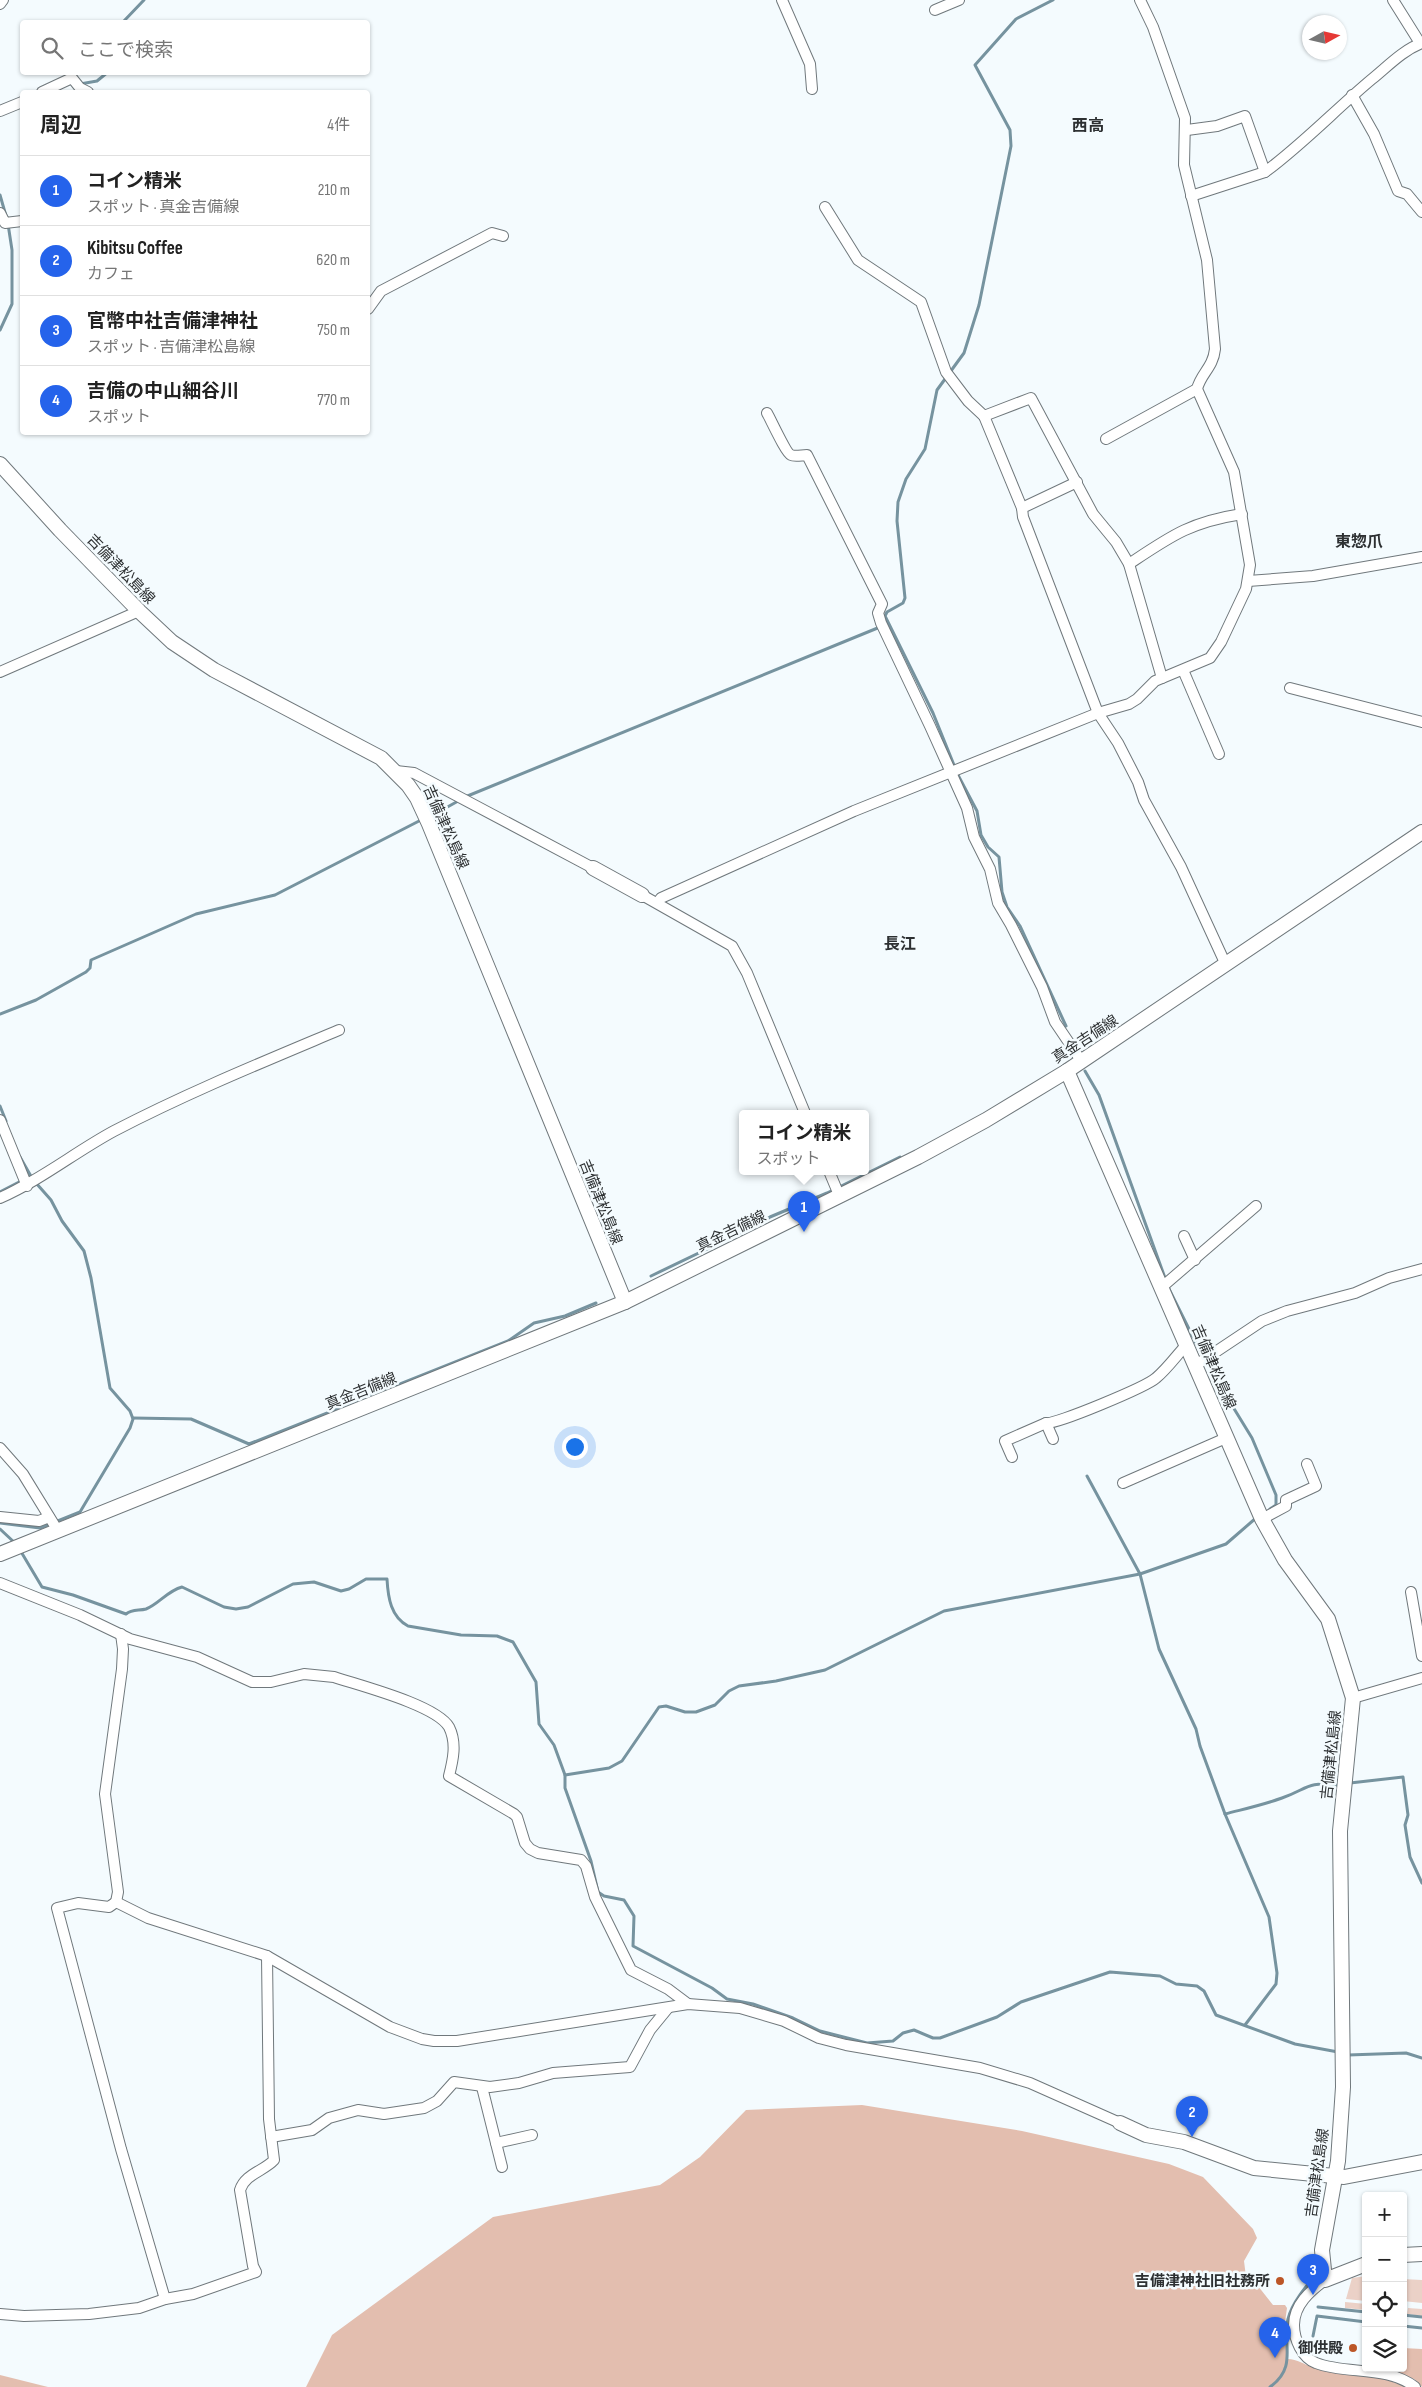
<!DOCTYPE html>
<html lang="ja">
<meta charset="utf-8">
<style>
:root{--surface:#fff;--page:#f2f2f2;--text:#222;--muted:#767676;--line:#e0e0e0;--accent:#2563eb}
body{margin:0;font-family:"Sofia Sans Condensed","Noto Sans JP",sans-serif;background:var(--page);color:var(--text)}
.controls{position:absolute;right:15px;bottom:15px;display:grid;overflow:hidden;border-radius:5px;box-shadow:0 1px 4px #0004}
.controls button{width:45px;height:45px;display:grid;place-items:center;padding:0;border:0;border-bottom:1px solid var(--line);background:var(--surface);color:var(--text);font:25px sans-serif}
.compass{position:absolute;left:1302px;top:15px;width:45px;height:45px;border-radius:50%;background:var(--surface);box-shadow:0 1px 4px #0004;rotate:82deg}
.you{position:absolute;left:574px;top:1446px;width:18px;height:18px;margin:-12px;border:4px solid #fff;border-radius:50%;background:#1a73e8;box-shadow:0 0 0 8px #1a73e833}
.badge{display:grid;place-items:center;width:32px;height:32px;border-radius:50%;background:var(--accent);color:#fff;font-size:16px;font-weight:700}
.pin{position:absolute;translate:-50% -41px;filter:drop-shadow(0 1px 2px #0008)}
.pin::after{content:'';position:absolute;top:26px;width:18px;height:15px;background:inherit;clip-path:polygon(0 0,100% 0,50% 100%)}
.popup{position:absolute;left:739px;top:1110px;width:130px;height:65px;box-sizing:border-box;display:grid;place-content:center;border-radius:5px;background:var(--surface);filter:drop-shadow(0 1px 4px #0005);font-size:16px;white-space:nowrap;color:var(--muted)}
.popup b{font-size:19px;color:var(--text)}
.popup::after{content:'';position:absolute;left:50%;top:100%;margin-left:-10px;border:10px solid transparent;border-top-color:var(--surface)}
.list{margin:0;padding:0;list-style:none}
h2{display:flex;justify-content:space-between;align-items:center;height:65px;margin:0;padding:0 20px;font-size:21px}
h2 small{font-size:16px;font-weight:400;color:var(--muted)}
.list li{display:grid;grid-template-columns:32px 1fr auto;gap:15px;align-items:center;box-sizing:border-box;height:70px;padding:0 20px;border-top:1px solid var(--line)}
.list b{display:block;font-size:19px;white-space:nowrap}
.list p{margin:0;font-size:16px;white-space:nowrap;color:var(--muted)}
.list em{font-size:16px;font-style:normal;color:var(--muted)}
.icon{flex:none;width:28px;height:28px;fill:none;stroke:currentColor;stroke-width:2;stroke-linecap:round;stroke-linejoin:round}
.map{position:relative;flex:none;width:1422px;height:2387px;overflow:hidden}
.search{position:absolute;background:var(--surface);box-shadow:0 1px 4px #0004;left:20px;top:20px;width:350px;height:55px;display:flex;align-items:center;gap:12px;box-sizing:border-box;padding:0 18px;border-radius:5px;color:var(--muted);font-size:19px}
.panel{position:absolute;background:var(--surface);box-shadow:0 1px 4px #0004;left:20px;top:90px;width:350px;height:345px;border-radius:5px}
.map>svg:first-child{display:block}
.green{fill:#ebd1c7}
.forest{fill:#e3beaf}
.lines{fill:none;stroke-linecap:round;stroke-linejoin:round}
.stream{stroke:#76939f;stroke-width:3}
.street-casing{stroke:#70787c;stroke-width:12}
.secondary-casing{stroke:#70787c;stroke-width:16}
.street{stroke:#fff;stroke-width:10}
.secondary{stroke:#fff;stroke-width:14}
.poi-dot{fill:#bc5627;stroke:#f4fbfe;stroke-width:2}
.labels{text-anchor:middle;stroke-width:5;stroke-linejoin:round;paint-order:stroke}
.street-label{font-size:15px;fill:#2d3032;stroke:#f4fbfe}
.poi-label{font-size:15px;font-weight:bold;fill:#2d3032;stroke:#f4fbfe;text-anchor:end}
.neighbourhood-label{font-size:16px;font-weight:bold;fill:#2d3032;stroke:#f4fbfe}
</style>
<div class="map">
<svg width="1422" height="2387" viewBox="0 0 1422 2387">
<rect width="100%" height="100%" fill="#f4fbfe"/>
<g class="green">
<path d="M1366,2276V2301L1346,2299L1352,2278Z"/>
<path d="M1403,2279L1422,2280V2303L1403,2301Z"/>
<path d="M1345,2302L1366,2304V2310L1345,2308Z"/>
<path d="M1408,2308L1422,2309V2316L1407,2314Z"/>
</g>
<g class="forest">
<path d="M862,2105L1022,2131L1169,2164L1203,2177L1253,2229L1257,2238L1244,2261L1246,2277L1258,2286L1273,2305H1285L1287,2308L1284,2329L1287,2359C1298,2359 1304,2365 1313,2367C1346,2376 1373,2372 1406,2387H306L332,2335L493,2217L660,2185L700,2157L746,2110Z"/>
<path d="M1403,2348L1422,2349V2387L1414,2379L1386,2368H1403Z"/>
<path d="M0,2375L48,2387H0Z"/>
</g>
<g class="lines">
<g class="stream">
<path d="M1053,0L1016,19L975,65L1010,130L1011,146L979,305L964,353L937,390L925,449L906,479L898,502L897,521L905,598L903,603L887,612L885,616L933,713L958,775L977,811L981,835L988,847L999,857L1002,892L1007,907L1020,926L1066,1026"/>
<path d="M123,22L144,0"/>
<path d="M80,84L97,81L108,72"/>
<path d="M0,195L6,216"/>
<path d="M0,330L12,304V250L8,224"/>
<path d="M465,797L880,627"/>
<path d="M433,815L460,800"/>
<path d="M0,1014L36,1000L86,972L90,968L91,960L196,914L275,895L421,820"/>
<path d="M1085,1071L1099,1095L1169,1289L1198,1347L1215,1368L1233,1407L1252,1438L1276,1495V1505L1270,1509"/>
<path d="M0,1106L6,1121"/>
<path d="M20,1157L32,1178"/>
<path d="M0,1192L23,1180"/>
<path d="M651,1276L761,1223L770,1217L827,1193L900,1157"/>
<path d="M133,1418L191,1419L249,1444L508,1341L534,1323L565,1316L596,1303"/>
<path d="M1087,1476L1140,1574L1159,1649L1196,1729L1200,1746L1225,1814L1269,1917L1277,1973L1276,1984L1245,2025"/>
<path d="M0,1523L40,1528L80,1512L130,1428L133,1419L130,1411L110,1388L91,1278L84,1251L62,1221L51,1200L36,1183"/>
<path d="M0,1529L15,1543"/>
<path d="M20,1550L42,1587L73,1595L126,1614C132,1609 139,1611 146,1609C159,1604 167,1591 182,1587L224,1607L236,1609L248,1607L293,1584L314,1582L341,1591L349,1589L366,1579H387C388,1598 391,1617 408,1626L461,1635L497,1636L513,1642L536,1682L539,1724L554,1745L565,1775L609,1768L622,1761L659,1707L666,1706L685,1712H696L715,1705L729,1691L739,1686L776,1681L825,1670L944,1611L1140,1574L1226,1544L1256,1518"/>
<path d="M565,1775V1788L591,1861L598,1892L604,1896L624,1900L634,1916L633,1946L712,1988L727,1999L753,2004L793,2018L820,2031L867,2043L893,2041L903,2033L914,2030L933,2038H940L997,2017L1021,2002L1110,1972L1160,1976L1176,1984L1197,1986L1204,1991L1216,2015L1295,2044L1338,2052"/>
<path d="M1350,1783L1403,1777L1408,1815L1405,1825L1410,1857L1422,1883"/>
<path d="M1225,1814C1244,1809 1263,1805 1282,1798C1308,1789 1306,1781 1338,1785"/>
<path d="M1348,2055L1406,2053L1422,2058"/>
<path d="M1318,2307L1366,2312"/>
<path d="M1403,2315L1422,2317"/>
<path d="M1403,2326L1422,2328"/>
<path d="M1313,2336L1317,2316L1366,2322"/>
<path d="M1270,2387C1298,2367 1282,2344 1288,2319C1292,2302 1308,2284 1319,2271"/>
</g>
<defs>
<g id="street">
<path d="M782,0L810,64L812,89"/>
<path d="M1393,0L1420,43"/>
<path d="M0,4L3,0"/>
<path d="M935,10L959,0"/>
<path d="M42,92L72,78L80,88L88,92"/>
<path d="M1352,95L1374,134L1398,191L1407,194L1422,212"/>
<path d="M0,111L22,102"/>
<path d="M1187,130L1217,126L1245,116L1265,172C1303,144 1336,109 1372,79C1388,66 1403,50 1422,43"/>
<path d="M1191,196L1265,172"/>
<path d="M825,207L858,260L921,302L946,372L968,401L984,416L1031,398L1093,514L1116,542L1129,564L1162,678"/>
<path d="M0,213L5,223L22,221"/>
<path d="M368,309L381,291L492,233L503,236"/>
<path d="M767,413C771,420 786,453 791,455C795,457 802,455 807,455L882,604L878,613L881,623L930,726L967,808L974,837L990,869L998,903L1011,925L1042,987L1055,1022L1082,1062"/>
<path d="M984,416L1022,508"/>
<path d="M1106,439L1197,389"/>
<path d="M1077,482L1022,508L1023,517L1098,713L1118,743L1138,782L1144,800L1181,867L1226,965"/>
<path d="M1129,564C1171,536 1190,522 1242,514"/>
<path d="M1248,581L1313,576L1422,557"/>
<path d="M1183,670L1219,754"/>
<path d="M0,672L139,611"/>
<path d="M1290,688L1422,722"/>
<path d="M396,771L414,773L593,868"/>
<path d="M642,895L732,946L747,973L805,1113"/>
<path d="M658,902L661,898L854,811L1098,713L1129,704L1137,699L1155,681L1210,658L1221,642L1246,589L1250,565L1234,472L1197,389C1201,373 1213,368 1215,349L1207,260L1184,165L1185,118L1153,27L1140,0"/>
<path d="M0,1120L27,1186"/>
<path d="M829,1171L839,1195"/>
<path d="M0,1198C41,1180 75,1152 114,1131C187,1093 263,1062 339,1030"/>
<path d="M1184,1236L1195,1260"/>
<path d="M1162,1287L1256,1206"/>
<path d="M1196,1365L1262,1321L1287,1311L1355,1293L1389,1278L1422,1269"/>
<path d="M1046,1423L1053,1439"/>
<path d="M0,1448L23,1474L58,1531"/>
<path d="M1012,1457L1005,1441L1046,1423C1055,1425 1146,1387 1156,1378C1167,1369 1177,1355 1187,1344"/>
<path d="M1123,1483L1226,1438"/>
<path d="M0,1517L39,1521L49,1517"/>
<path d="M1262,1519L1286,1506V1500L1316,1486L1307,1464"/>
<path d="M0,1583L80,1615L130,1639L197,1657L252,1682H271L304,1674L334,1677C361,1686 436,1705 449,1727C457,1743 453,1760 449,1776L514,1814L517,1817L525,1843L530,1849L538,1853L581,1860L586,1866L595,1897L631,1970L668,1989L688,2004"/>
<path d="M1411,1592L1422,1656"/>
<path d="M1353,1698L1422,1678"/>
<path d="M116,1902L148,1918L267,1956L390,2027L422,2039L434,2041H457L688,2004L740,2008L784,2021L819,2038L846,2045L980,2068L1030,2083L1120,2123"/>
<path d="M116,1902L109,1907L78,1903L57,1908L121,2149L165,2299"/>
<path d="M116,1902L118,1892L105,1794L122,1669L123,1649L121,1634"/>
<path d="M482,2087L502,2167"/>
<path d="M271,2137L312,2130L329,2118L358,2110L384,2114L424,2108L437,2101L454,2082L490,2087L519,2083L553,2073L630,2067L650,2030L668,2008"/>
<path d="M496,2143L532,2135"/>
<path d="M1325,2280C1310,2291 1294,2305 1294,2325C1294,2339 1302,2358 1316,2363C1347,2375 1386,2365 1415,2387"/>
<path d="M0,2314L24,2316L89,2314L139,2308L165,2299L193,2294L256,2272L253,2266L240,2190C245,2174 264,2171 274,2160L269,2119L267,1956"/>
</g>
<g id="secondary">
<path d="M0,464L60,530L139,611L172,642L214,670L381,758L408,785L417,798L429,824L625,1302"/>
<path d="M593,868L642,895"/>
<path d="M1067,1071L1262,1519L1285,1560L1328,1619L1353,1698L1340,1831L1343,2087L1338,2161L1322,2250L1325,2280L1366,2264"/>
<path d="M0,1554L625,1302L918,1157L986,1120L1067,1071L1422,832"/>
<path d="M1120,2123L1146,2135L1184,2142L1254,2168L1344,2177L1422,2162"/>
<path d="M1403,2255L1422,2254"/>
</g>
</defs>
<use href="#street" class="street-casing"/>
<use href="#secondary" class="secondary-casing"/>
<use href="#street" class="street"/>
<use href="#secondary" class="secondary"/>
</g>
<g class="poi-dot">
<circle cx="1280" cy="2281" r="5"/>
<circle cx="1353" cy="2348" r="5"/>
</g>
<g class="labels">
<g class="street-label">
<text transform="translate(121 569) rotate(46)" y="5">吉備津松島線</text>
<text transform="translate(446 827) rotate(66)" y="5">吉備津松島線</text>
<text transform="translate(1085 1039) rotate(-33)" y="5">真金吉備線</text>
<text transform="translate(601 1202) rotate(68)" y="5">吉備津松島線</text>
<text transform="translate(731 1231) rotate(-26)" y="5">真金吉備線</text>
<text transform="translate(1214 1367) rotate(67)" y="5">吉備津松島線</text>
<text transform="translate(361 1391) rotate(-22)" y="5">真金吉備線</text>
<text transform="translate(1331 1755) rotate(-84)" y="5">吉備津松島線</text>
<text transform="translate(1317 2173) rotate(-82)" y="5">吉備津松島線</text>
</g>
<g class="poi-label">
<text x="1270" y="2286">吉備津神社旧社務所</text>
<text x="1343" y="2353">御供殿</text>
</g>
<g class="neighbourhood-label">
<text x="1088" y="131">西高</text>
<text x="1359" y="547">東惣爪</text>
<text x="900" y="949">長江</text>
</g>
</g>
</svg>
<div class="controls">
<button>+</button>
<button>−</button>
<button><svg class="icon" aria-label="locate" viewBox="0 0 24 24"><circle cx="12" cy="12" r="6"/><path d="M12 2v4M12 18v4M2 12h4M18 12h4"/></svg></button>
<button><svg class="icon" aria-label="layers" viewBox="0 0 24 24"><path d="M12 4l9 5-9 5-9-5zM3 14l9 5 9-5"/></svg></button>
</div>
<svg class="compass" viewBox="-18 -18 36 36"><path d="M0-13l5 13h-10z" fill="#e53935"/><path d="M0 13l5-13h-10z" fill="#767676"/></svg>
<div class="you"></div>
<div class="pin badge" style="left:804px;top:1232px">1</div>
<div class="popup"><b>コイン精米</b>スポット</div>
<div class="pin badge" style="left:1192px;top:2137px">2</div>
<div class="pin badge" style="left:1313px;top:2295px">3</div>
<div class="pin badge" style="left:1275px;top:2358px">4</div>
<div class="search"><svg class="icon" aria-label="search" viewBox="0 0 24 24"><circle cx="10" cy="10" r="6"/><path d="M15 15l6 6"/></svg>ここで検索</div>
<section class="panel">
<h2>周辺<small>4件</small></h2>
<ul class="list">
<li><span class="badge">1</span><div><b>コイン精米</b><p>スポット · 真金吉備線</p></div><em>210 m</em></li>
<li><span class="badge">2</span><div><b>Kibitsu Coffee</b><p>カフェ</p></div><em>620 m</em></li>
<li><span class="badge">3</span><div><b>官幣中社吉備津神社</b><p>スポット · 吉備津松島線</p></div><em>750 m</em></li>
<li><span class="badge">4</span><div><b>吉備の中山細谷川</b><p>スポット</p></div><em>770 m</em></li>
</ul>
</section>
</div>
